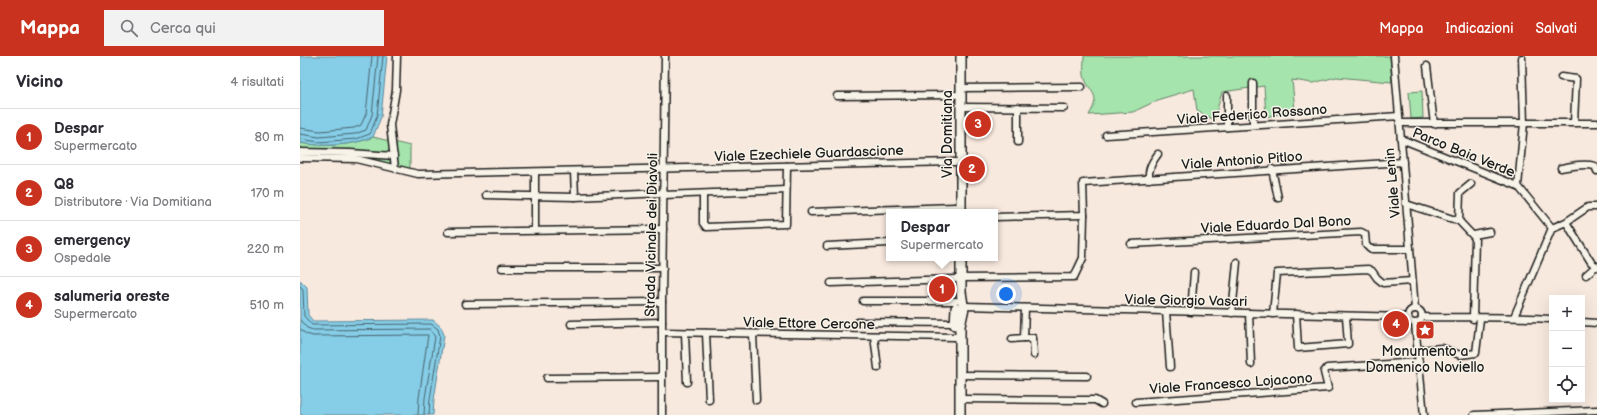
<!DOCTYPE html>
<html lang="it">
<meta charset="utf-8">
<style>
:root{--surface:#fff;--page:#f2f2f3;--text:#2b2b33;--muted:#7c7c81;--line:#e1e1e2;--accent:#c8321e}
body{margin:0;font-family:"Balsamiq Sans",sans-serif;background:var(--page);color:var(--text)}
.controls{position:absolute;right:12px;bottom:12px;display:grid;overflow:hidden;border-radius:0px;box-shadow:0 4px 16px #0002}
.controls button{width:36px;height:36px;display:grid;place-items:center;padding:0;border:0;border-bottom:1px solid var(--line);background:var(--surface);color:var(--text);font:20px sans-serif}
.you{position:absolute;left:706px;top:238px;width:14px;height:14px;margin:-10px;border:3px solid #fff;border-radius:50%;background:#1a73e8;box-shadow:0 0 0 6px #1a73e833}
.badge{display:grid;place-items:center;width:26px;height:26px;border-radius:50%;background:var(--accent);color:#fff;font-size:13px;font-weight:700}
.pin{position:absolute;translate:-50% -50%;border:2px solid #fff;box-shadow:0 1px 4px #0006}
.popup{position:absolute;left:586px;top:153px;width:112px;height:52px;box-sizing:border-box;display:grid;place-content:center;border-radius:0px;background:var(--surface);filter:drop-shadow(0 1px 3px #0005);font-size:13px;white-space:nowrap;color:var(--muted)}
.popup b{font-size:15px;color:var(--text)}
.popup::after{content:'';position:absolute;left:50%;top:100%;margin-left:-8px;border:8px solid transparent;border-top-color:var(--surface)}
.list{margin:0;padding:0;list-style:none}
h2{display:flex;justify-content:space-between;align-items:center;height:52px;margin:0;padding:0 16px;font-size:17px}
h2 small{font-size:13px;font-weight:400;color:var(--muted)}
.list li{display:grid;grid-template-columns:26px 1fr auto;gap:12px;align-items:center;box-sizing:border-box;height:56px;padding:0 16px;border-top:1px solid var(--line)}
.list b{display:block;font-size:15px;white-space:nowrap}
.list p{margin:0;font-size:13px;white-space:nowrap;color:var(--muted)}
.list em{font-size:13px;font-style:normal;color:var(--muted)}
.icon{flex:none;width:22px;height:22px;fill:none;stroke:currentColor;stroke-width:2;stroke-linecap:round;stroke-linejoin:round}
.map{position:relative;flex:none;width:1297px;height:359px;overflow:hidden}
header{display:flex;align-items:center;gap:24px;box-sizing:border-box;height:56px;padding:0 20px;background:var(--accent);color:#fff}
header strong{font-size:19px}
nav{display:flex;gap:22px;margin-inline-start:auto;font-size:14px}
.search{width:280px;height:36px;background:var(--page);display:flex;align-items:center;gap:10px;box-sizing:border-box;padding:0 14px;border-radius:0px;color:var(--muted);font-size:15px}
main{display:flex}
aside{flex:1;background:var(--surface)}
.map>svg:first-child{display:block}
.green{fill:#a5e4ac;stroke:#608064}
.water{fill:#86cde7;stroke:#5c8696}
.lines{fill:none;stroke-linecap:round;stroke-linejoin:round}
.shore{stroke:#46636d;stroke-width:1}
.minor-casing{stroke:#1c1c1c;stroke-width:9}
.secondary-casing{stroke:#1c1c1c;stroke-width:12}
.minor{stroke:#f7f3e8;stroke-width:6}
.secondary{stroke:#f7f3e8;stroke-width:9}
.labels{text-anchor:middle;stroke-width:3;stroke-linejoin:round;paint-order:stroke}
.street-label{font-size:14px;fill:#1c1c1c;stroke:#f7f3e8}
.poi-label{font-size:14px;fill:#1c1c1c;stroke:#f7f3e8}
</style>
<header>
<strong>Mappa</strong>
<div class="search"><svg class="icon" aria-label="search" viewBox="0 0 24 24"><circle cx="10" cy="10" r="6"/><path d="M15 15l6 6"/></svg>Cerca qui</div>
<nav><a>Mappa</a><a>Indicazioni</a><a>Salvati</a></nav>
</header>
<main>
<aside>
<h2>Vicino<small>4 risultati</small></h2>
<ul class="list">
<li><span class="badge">1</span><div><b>Despar</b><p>Supermercato</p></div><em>80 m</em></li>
<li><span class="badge">2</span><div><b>Q8</b><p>Distributore · Via Domitiana</p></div><em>170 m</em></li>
<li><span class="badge">3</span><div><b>emergency</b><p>Ospedale</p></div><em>220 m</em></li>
<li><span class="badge">4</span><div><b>salumeria oreste</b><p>Supermercato</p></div><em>510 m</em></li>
</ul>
</aside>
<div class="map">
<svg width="1297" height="359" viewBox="0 0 1297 359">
<rect width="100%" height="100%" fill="#f8e9de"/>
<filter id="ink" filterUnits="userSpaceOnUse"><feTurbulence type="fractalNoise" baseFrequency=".025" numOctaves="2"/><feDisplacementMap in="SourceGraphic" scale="8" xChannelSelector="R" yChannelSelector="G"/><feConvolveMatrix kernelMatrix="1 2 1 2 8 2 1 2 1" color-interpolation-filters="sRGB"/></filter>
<g filter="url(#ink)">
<g class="green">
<path d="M784,0H1090L1092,26L1036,21L1013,27L992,24L995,54L966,61L964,30L922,36L914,64L897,55L894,33L860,43L833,56L789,59C803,36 788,38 784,19C783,13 784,6 784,0Z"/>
<path d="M1122,35L1123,62L1111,63L1109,36Z"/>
<path d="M73,81L110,90V113L0,97V87C25,91 50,90 73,81Z"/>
</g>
<g class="water">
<path d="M0,0H87L81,61L73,81C50,90 25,91 0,87Z"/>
<path d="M0,224L7,231L8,259L13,265L133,264L141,271L144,279L134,344L133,359H0Z"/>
</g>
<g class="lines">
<g class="shore">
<path d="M0,72L20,75L54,72L61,69L66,58L72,0"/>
<path d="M0,78L19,81L55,78L66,74L72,59L78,0"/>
<path d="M0,83L19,86L56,83L70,78L77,60L83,0"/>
<path d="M0,230L3,233L4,260L12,269L131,268L138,273L140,280L130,343L129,359"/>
<path d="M0,264L7,272L13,274L130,273L135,281L125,342L124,359"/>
<path d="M0,273L6,278L13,280L128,279L119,342L118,359"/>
</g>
<defs>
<g id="minor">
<path d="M1094,0L1115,253"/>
<path d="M1127,10L1134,68"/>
<path d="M1261,21L1276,23L1274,67"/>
<path d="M661,32L782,31"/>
<path d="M537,40L655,39"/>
<path d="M927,40V71"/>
<path d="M661,51L764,52"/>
<path d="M718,51V86"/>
<path d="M1100,67H1297"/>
<path d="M953,69V27"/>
<path d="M806,79L1099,60"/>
<path d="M1101,83L1218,130L1252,172L1266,166L1288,151H1297"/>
<path d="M0,96L50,97L94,100"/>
<path d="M0,102L56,103L118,118L655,106"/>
<path d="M95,112L90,69L96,34L97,0"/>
<path d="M1261,112C1271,110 1284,107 1295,110L1297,115"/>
<path d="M972,113L978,142"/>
<path d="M274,115L275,141"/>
<path d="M235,116V174"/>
<path d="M849,123C848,113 852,106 858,98"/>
<path d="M1218,130L1224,67L1222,2"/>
<path d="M403,138V167L406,171L486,168L487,110"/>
<path d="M186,139L275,141L364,137"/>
<path d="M364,139L486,134"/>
<path d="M1106,148L1159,165L1175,182L1173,263"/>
<path d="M511,156L655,151"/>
<path d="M695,161L784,159L783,127L1103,106"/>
<path d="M1159,165L1160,137L1171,128"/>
<path d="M1266,166L1291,206L1297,211"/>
<path d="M148,176L363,173"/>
<path d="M1174,179L1190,176"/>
<path d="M831,188L1061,176L1065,178L1066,189L1070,193H1110"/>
<path d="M527,190L589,187"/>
<path d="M202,212H363"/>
<path d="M1286,219L1296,210"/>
<path d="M661,222L774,221L783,202L784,159"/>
<path d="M531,227L656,223"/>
<path d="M563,245H656"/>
<path d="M165,248L362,246"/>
<path d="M664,250L1107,261"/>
<circle cx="1115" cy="260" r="7"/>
<path d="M866,255L870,311"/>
<path d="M891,256L894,216"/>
<path d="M932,257L937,206"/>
<path d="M949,257L951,308"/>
<path d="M973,258L977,217L1068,213L1072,215L1077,222L1083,227L1112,225"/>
<path d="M996,258L998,292L1048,288L1046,260"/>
<path d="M1122,261C1166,262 1209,260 1252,263"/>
<path d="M1214,261L1252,172"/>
<path d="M558,266L655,267"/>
<path d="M1282,266L1297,267"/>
<path d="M271,268L362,266"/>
<path d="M1115,268L1124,359"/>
<path d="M362,276L655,281"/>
<path d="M385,277L387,326"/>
<path d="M406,277L409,344"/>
<path d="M453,278L456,344"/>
<path d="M574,280L578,312"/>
<path d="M724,282H733L734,299"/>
<path d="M712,283L724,282L725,252"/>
<path d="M1118,294L1142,292L1160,299L1176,297L1180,263"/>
<path d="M660,319L787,320"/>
<path d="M247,322L362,321"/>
<path d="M660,343L783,344H795L802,348"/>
<path d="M836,346L1028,332L1024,316L1027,312L1119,306"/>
<path d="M362,359V246L365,0"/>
<path d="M1174,359L1297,354"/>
</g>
<g id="secondary">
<path d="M661,0V156"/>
<path d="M661,202V236L663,249"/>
<path d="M655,269L656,252"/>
<path d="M660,359V270L664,252"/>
</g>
</defs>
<use href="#minor" class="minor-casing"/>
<use href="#secondary" class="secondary-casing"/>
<use href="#minor" class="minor"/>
<use href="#secondary" class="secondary"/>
</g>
</g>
<defs>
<symbol id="sight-square" viewBox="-11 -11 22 22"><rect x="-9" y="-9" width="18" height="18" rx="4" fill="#c8321e" stroke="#f7f3e8"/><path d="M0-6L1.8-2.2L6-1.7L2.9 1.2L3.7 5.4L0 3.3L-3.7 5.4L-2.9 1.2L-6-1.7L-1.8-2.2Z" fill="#fff"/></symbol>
</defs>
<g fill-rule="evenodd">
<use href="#sight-square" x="1114" y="263" width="22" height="22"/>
</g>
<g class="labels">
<g class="street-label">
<text transform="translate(952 58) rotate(-4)" y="5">Viale Federico Rossano</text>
<text transform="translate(647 78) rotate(-90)" y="5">Via Domitiana</text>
<text transform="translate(1164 96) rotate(22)" y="5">Parco Baia Verde</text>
<text transform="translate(509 97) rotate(-2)" y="5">Viale Ezechiele Guardascione</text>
<text transform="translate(942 104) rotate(-4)" y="5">Viale Antonio Pitloo</text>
<text transform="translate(1092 127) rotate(-95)" y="5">Viale Lenin</text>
<text transform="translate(976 168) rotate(-3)" y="5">Viale Eduardo Dal Bono</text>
<text transform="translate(351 179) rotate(-89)" y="5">Strada Vicinale dei Diavoli</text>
<text transform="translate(886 244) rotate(1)" y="5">Viale Giorgio Vasari</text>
<text transform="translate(509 267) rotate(1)" y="5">Viale Ettore Cercone</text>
<text transform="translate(931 327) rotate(-4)" y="5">Viale Francesco Lojacono</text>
</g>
<g class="poi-label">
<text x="1125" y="300">Monumento a<tspan x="1125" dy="16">Domenico Noviello</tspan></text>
</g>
</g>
</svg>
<div class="controls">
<button>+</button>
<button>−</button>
<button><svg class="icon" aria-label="locate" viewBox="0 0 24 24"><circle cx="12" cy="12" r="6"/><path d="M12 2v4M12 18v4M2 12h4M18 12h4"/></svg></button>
</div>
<div class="you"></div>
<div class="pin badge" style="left:642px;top:233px">1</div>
<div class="popup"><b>Despar</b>Supermercato</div>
<div class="pin badge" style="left:672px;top:113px">2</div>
<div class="pin badge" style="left:678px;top:68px">3</div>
<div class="pin badge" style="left:1096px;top:268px">4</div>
</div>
</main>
